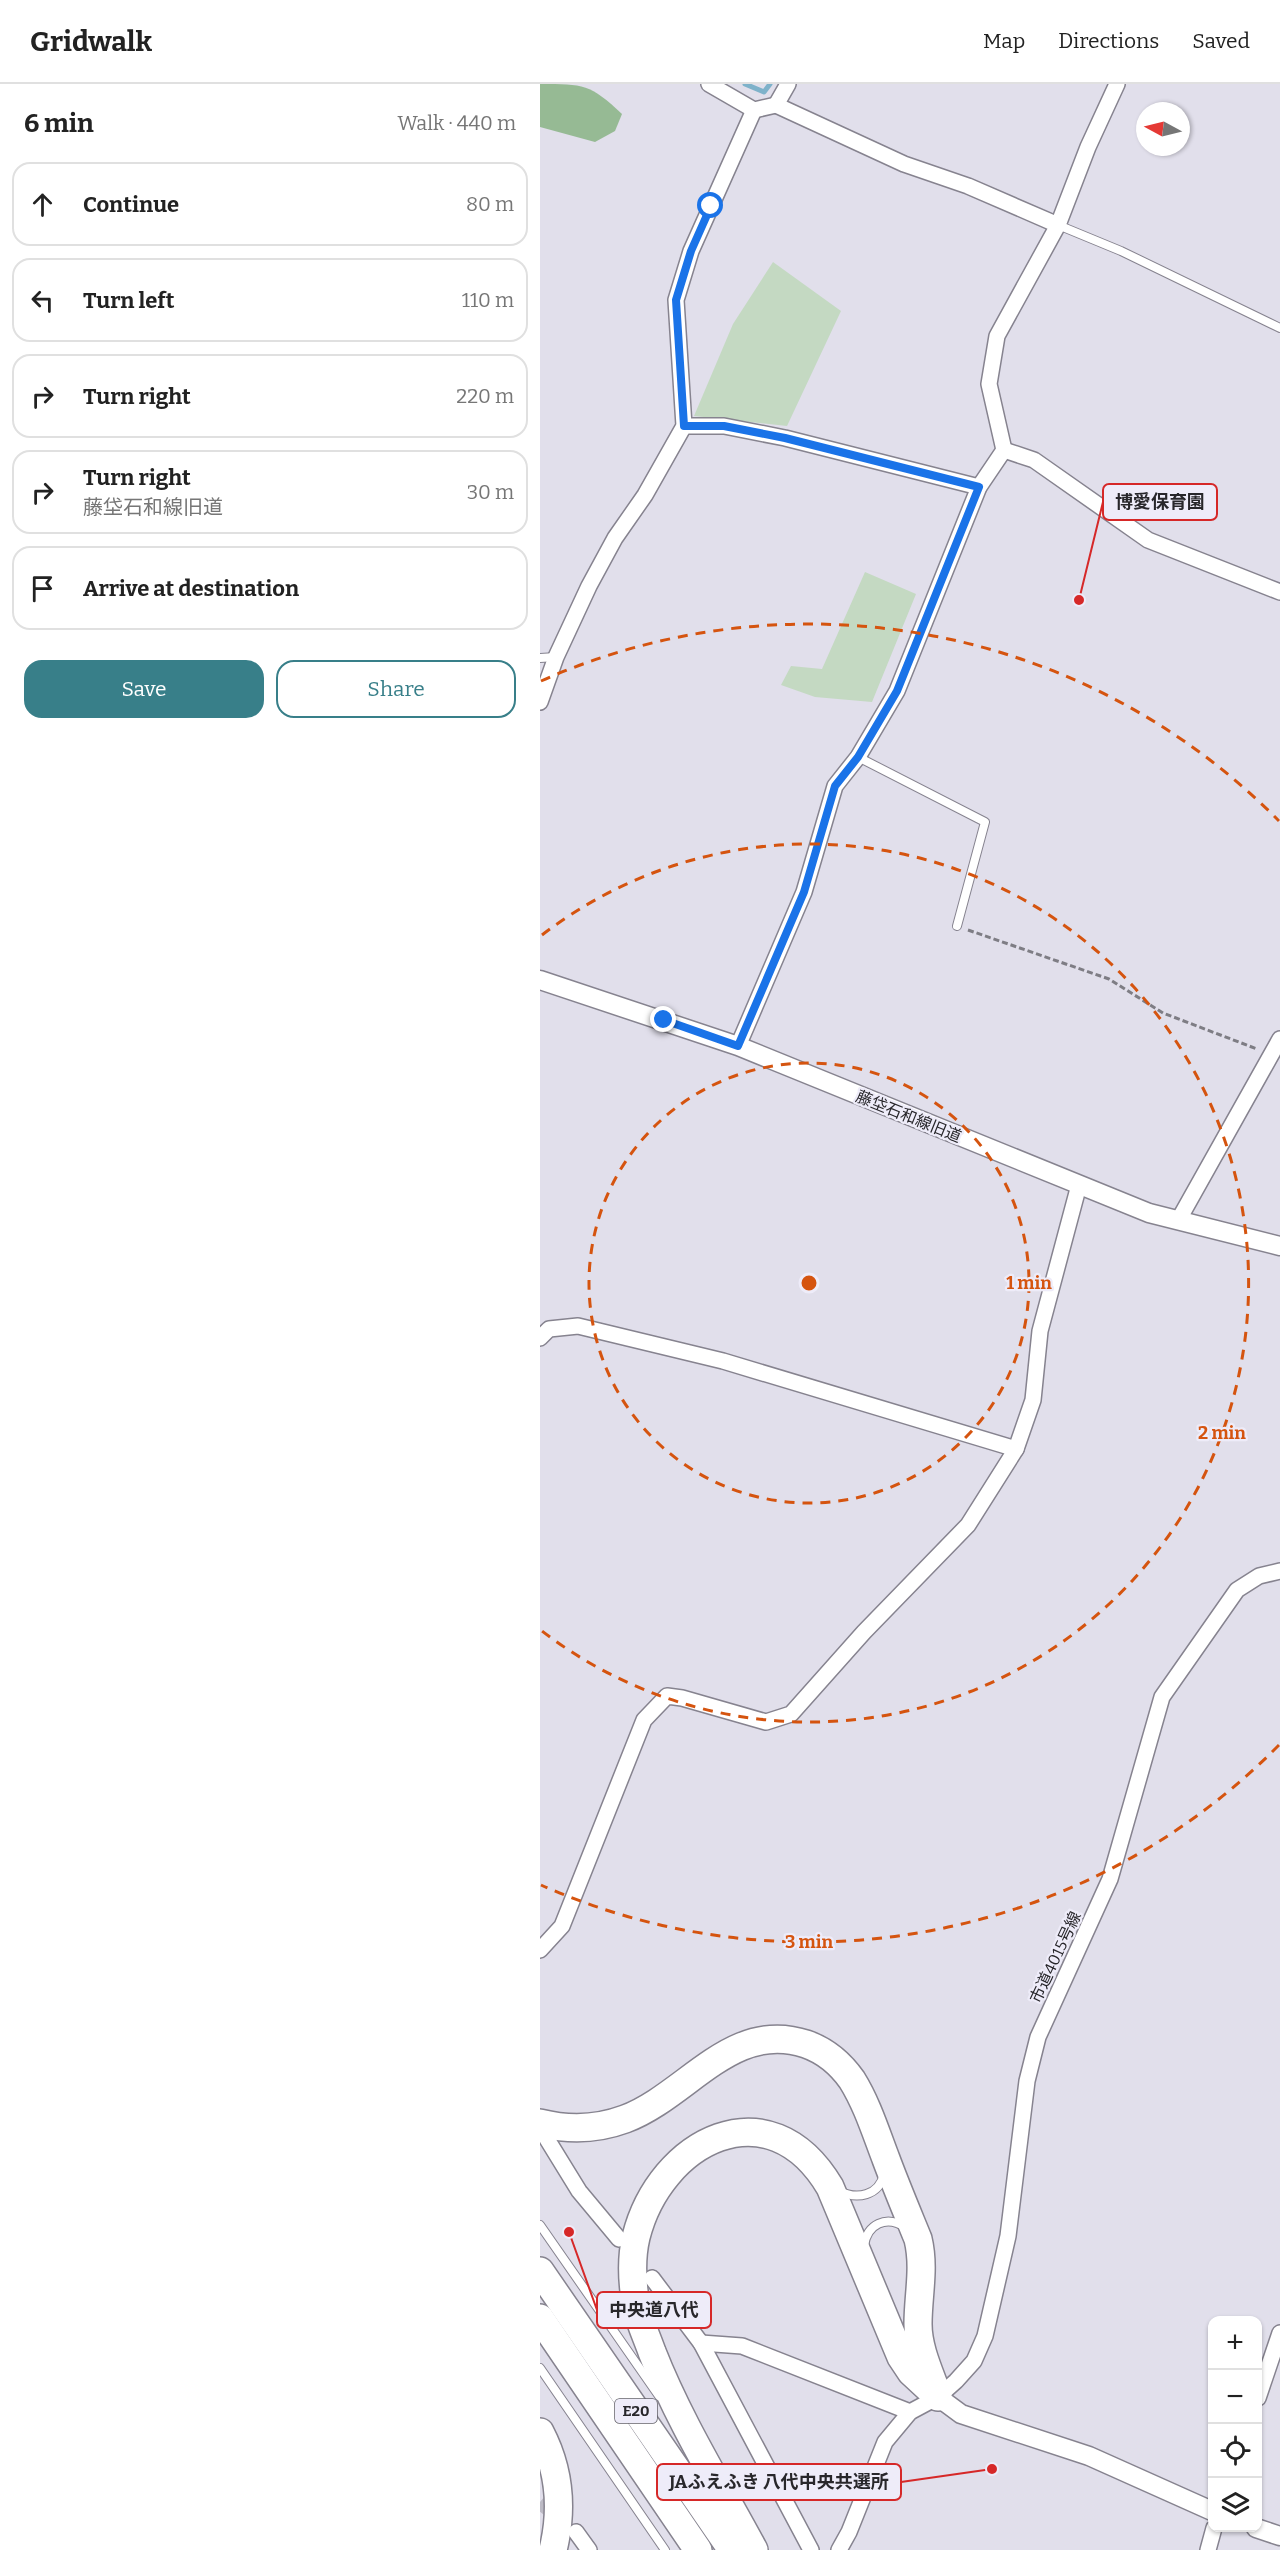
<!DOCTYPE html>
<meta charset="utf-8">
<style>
:root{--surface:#fff;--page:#f2f2f2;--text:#222;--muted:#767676;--line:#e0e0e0;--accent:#387f89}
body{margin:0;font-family:Bitter,"Noto Sans JP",serif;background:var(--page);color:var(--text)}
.controls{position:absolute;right:18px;bottom:18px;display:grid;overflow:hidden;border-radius:12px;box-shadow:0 2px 4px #0004}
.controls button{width:54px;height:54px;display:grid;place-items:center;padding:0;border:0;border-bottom:2px solid var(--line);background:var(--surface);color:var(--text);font:30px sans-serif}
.compass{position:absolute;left:596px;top:18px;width:54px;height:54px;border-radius:50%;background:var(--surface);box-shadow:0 2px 4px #0004;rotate:277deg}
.stop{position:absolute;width:18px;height:18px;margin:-14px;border:4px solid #1a73e8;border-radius:50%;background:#fff}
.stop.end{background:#1a73e8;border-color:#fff;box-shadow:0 2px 6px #0008}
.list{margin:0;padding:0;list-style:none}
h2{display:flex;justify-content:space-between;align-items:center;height:78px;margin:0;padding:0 24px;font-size:26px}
h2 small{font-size:20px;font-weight:400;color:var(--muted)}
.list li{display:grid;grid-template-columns:39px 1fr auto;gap:18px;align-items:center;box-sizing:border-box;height:84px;margin:0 12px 12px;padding:0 12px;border:2px solid var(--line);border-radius:18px}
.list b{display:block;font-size:22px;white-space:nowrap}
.list p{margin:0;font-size:20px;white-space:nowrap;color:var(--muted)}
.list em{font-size:20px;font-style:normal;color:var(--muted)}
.actions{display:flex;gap:12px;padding:18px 24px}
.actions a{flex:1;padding:14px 0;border:2px solid var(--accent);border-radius:18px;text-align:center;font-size:21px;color:var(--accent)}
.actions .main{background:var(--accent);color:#fff}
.icon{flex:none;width:33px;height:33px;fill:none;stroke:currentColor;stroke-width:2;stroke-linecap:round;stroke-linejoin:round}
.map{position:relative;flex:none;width:740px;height:2466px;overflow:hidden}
header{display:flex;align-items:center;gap:36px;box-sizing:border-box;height:84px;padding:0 30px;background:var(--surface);border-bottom:2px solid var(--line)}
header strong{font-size:28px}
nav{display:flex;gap:33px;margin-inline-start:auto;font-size:21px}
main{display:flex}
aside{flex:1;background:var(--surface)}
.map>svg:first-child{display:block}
.green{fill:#c4d9c2}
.forest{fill:#96ba94}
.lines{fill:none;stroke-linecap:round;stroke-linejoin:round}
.stream{stroke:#7eb2ca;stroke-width:5}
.minor-tunnel{stroke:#bcbac5;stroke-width:15;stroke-dasharray:15 8;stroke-linecap:butt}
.service-casing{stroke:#86838f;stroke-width:10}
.minor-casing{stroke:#86838f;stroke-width:18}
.tertiary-casing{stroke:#86838f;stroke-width:21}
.motorway-casing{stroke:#86838f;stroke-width:30}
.path{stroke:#7e7d84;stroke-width:3;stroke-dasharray:6 3;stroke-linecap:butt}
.service{stroke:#fff;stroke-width:8}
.minor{stroke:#fff;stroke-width:15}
.tertiary{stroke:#fff;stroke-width:18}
.motorway{stroke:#fff;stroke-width:27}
.route{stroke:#1a73e8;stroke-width:8}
.ring{fill:none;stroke:#d5540f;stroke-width:3;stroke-dasharray:10 8}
.labels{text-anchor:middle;stroke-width:4.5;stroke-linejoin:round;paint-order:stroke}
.shield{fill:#eeecf9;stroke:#636269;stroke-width:1.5}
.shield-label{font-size:15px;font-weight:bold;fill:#28272b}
.street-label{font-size:16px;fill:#28272b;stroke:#eeecf9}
.centre{fill:#d5540f;stroke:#eeecf9;stroke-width:3}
.ring-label{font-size:18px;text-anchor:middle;font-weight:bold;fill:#d5540f;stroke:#eeecf9;stroke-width:4.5;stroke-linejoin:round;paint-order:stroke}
.leader{fill:none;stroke:#d62828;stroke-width:2}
.callout-dot{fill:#d62828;stroke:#eeecf9;stroke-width:2}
.callout{fill:#eeecf9;stroke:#d62828;stroke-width:2}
.callout-label{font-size:18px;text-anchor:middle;font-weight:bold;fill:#28272b}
</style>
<header>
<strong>Gridwalk</strong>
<nav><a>Map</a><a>Directions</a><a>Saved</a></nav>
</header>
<main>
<aside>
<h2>6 min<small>Walk · 440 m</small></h2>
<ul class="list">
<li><svg class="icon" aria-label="ahead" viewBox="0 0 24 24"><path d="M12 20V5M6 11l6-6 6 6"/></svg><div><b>Continue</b></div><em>80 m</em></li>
<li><svg class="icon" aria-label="left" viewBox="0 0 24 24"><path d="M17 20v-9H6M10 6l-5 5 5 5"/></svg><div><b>Turn left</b></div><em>110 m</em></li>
<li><svg class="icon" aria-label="right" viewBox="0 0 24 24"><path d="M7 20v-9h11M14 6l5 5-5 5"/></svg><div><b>Turn right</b></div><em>220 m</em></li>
<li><svg class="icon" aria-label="right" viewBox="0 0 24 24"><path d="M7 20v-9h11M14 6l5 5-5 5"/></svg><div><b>Turn right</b><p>藤垈石和線旧道</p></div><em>30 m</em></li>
<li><svg class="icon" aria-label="arrive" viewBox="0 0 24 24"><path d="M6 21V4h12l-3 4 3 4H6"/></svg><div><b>Arrive at destination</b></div></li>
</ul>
<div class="actions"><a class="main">Save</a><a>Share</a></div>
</aside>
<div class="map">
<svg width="740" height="2466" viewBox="0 0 740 2466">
<rect width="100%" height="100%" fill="#e1dfeb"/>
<g class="green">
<path d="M233,178L301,227L247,342L154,332L193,240Z"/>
<path d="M325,488L376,510L332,618L275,613L241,601L251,582L282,585Z"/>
</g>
<path class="forest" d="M0,0C44,0 50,0 82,30L75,47L55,58L0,43Z"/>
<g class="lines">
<path class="stream" d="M205,0L224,8L230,0"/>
<path class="minor-tunnel" d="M0,2418L21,2435"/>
<defs>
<g id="service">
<path d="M518,141L581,167L740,244"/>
<path d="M0,574L16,573"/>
<path d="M318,673L445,738L417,842"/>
<path d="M299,2107C317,2116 339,2112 344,2090"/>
<path d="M0,2141L119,2312"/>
<path d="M324,2162C327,2140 346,2131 365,2143"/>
<path d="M0,2284L125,2466"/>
</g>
<g id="minor">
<path d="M169,0L214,26L236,21"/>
<path d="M248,0L236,21L364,80L428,102L518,141"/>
<path d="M144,342H184L245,354L439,403"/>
<path d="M464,366L494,376L608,456L740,508"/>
<path d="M0,618L16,573L49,502L75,454L105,411L144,342L136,216L151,167L214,26"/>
<path d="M198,962L264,808L295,702L318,673L357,607L439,403L464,366L449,300L457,252L518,141L548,63L577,0"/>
<path d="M638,1137L740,955"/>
<path d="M0,1254L9,1245L38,1242L183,1277L476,1365"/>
<path d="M0,1866L22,1842L104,1636L127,1612L142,1614L226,1638L251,1630L324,1548L428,1441L476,1365L493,1316L500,1247L539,1101"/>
<path d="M7,2055L39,2107L79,2155"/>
<path d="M112,2194L161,2259L271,2466"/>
<path d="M161,2259L202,2262L370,2328"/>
<path d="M718,2314L740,2249"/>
<path d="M36,2448L49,2466"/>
<path d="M299,2466L309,2448L345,2358L370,2328L398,2313L416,2297L434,2277L445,2252L468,2152L487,1997L498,1953L570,1795L622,1613L697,1506L719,1492L740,1487"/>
<path d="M668,2466L674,2444"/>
</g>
<g id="tertiary">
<path d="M0,896L198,962L609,1129L740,1162"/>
<path d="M398,2313L421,2330L549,2372L672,2427"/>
<path d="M716,2444L740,2452"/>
</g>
<g id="motorway">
<path d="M0,2039C28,2046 58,2045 85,2035C147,2012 192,1935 266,1960C286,1967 300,1979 312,1996C327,2020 336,2049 346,2075C356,2102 367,2128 378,2155C385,2184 378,2211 378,2240C378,2264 389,2287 397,2309"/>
<path d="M0,2187L192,2466"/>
<path d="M0,2234L158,2466"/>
<path d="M0,2348C20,2386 23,2425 13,2466"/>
<path d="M214,2466C179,2401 139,2337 112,2268C105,2248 95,2229 94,2207C92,2190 92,2170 96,2153C120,2057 229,2000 290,2103L361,2273L371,2288L398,2313"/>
</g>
</defs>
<use href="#service" class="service-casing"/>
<use href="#minor" class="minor-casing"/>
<use href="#tertiary" class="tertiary-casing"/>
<use href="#motorway" class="motorway-casing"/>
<path class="path" d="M428,846L569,895L623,929L717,965"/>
<use href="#service" class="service"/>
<use href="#minor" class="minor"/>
<use href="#tertiary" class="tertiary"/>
<use href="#motorway" class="motorway"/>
</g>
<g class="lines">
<path class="route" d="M124,936L198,962L264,808L295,702L318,673L357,607L439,403L245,354L184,342H144L136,216L151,167L171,122"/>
</g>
<g class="ring">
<circle cx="269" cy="1199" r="220"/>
<path d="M2 851A439 439 0 1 1 2 1547"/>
<path d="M739 1661A659 659 0 0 1 1 1801M1 597A659 659 0 0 1 739 737"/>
</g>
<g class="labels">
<rect class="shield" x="75" y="2315" width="42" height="24" rx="4.5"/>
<g class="shield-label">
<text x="96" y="2332">E20</text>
</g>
<g class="street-label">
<text transform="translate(369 1032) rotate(22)" y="6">藤垈石和線旧道</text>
<text transform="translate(515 1873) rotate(-65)" y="6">市道4015号線</text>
</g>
</g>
<circle cx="269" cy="1199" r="9" class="centre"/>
<g class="ring-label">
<text x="489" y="1205">1 min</text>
<text x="682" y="1355">2 min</text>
<text x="269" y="1864">3 min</text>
</g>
<path class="leader" d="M539 516L563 418M29 2148L57 2226M452 2385L361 2398"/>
<g class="callout-dot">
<circle cx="539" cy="516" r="6"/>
<circle cx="29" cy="2148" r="6"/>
<circle cx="452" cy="2385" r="6"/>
</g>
<g class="callout">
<rect x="563" y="400" width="114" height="36" rx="6"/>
<rect x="57" y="2208" width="114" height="36" rx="6"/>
<rect x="117" y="2380" width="244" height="36" rx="6"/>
</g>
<g class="callout-label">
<text x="620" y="424">博愛保育園</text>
<text x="114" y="2232">中央道八代</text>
<text x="239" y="2404">JAふえふき 八代中央共選所</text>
</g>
</svg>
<div class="controls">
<button>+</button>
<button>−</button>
<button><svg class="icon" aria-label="locate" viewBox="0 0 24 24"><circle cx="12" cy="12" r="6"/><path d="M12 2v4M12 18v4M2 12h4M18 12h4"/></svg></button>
<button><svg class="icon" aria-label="layers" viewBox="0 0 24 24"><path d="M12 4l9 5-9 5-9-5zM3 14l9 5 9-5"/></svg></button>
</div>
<svg class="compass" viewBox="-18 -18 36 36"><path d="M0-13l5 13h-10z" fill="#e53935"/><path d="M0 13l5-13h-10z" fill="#767676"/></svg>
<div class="stop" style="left:171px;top:122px"></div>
<div class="stop end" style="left:124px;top:936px"></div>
</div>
</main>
